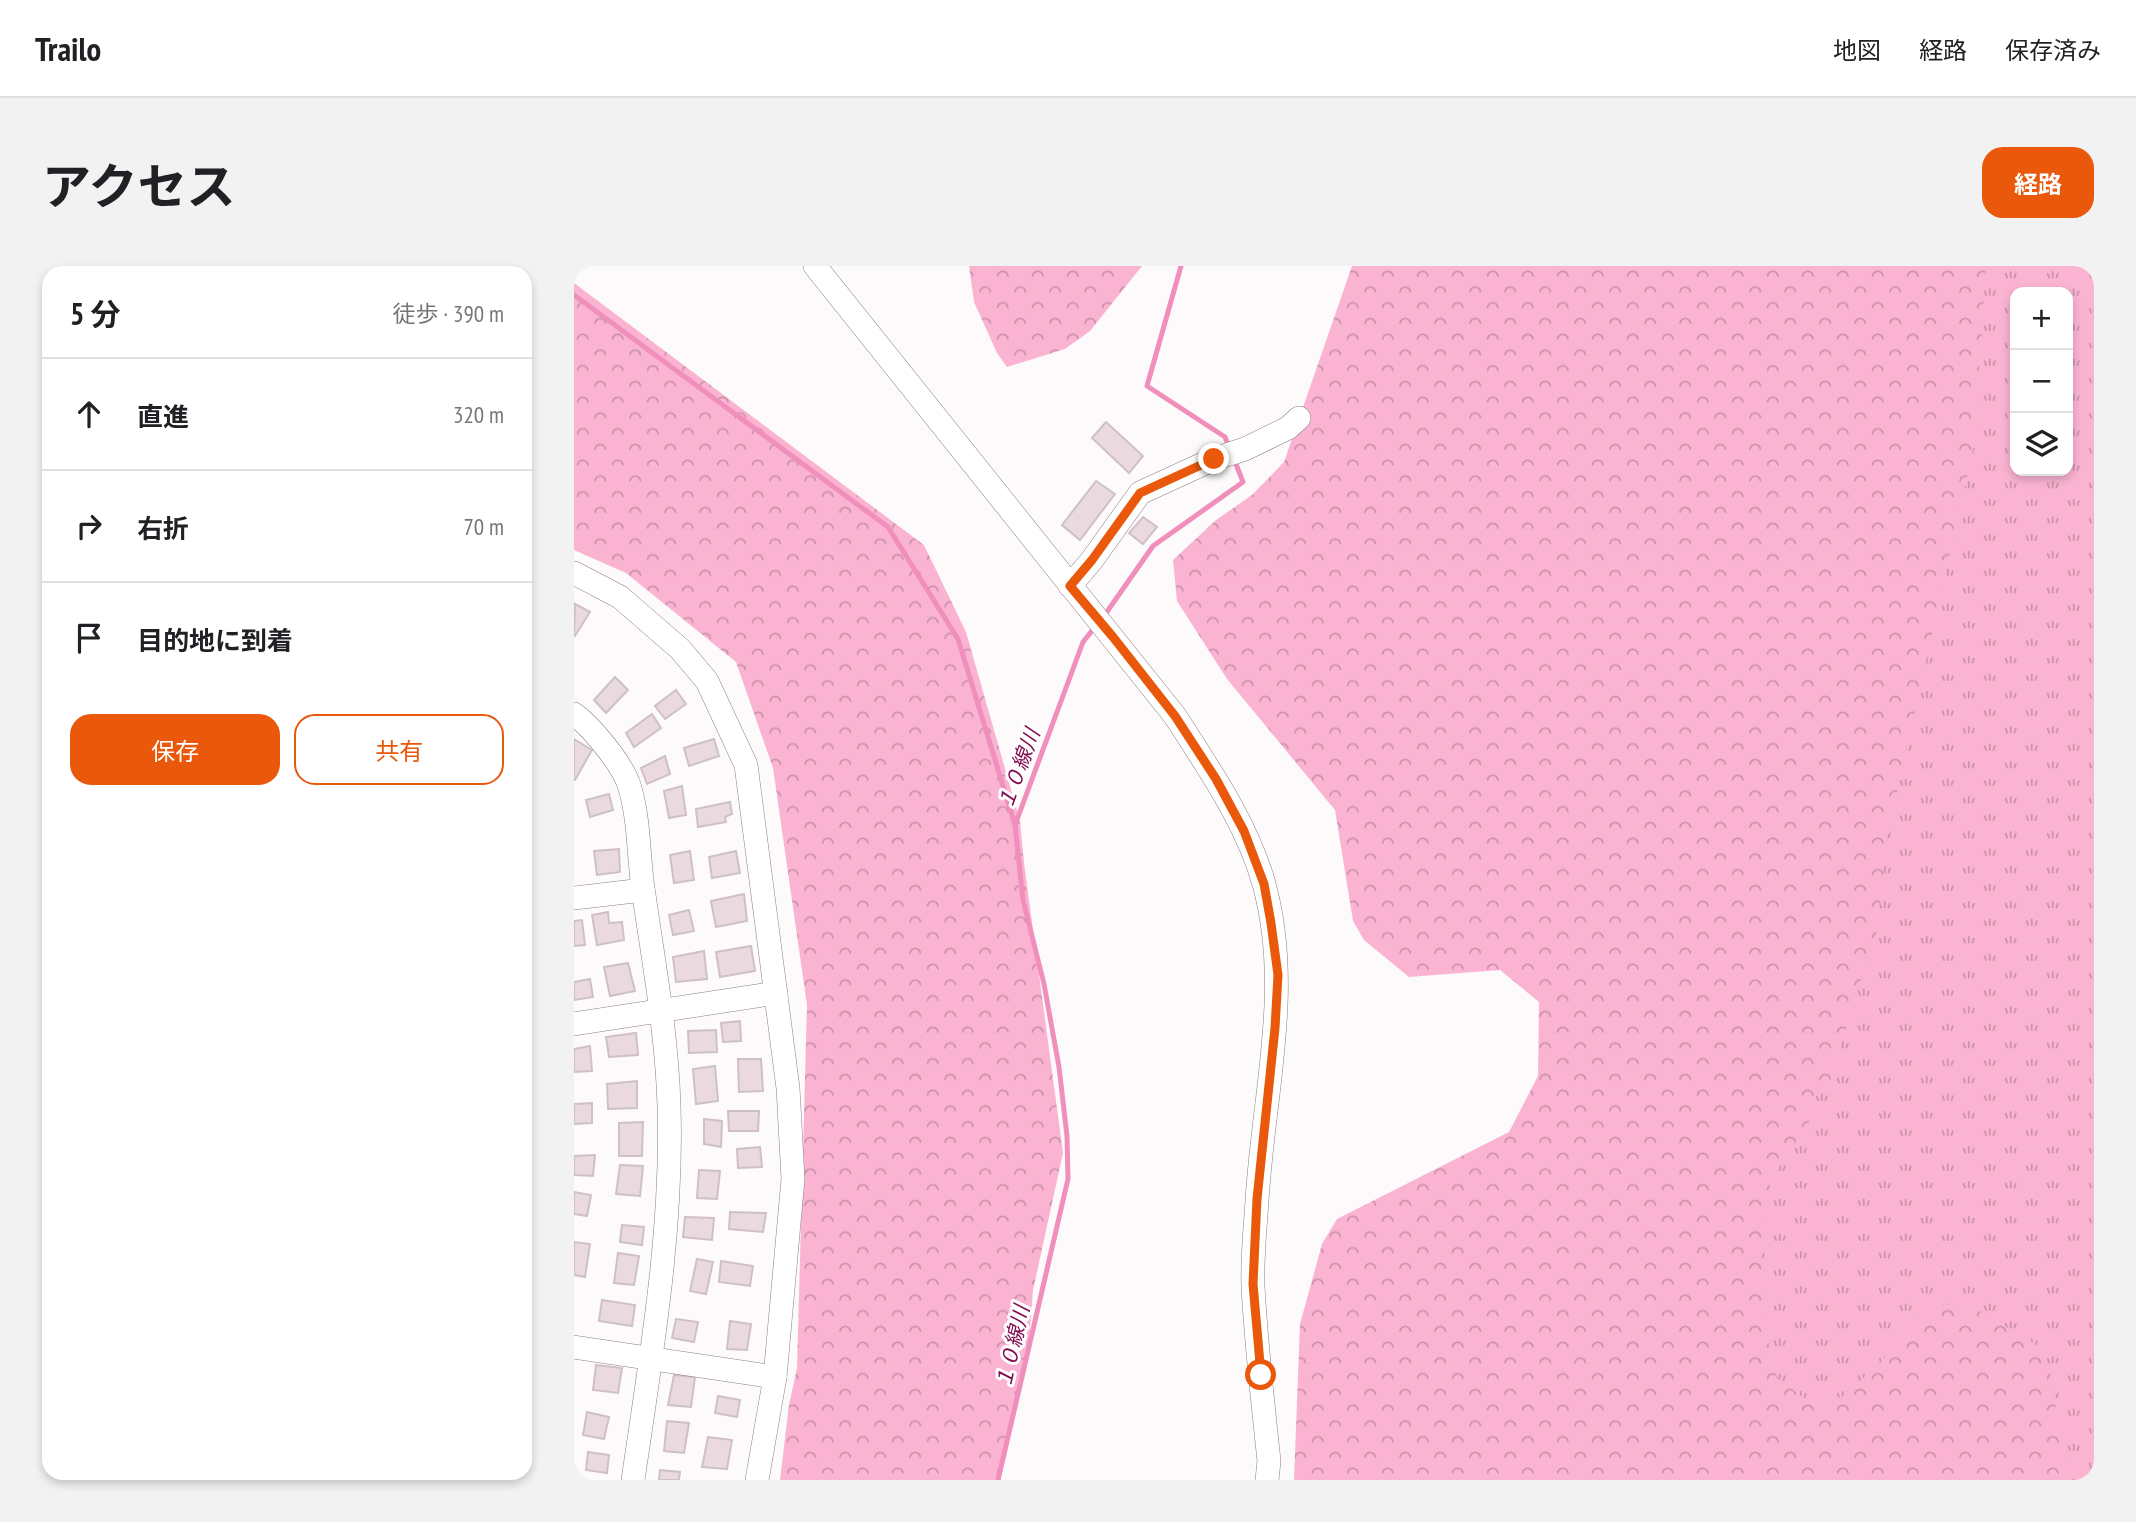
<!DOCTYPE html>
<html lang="ja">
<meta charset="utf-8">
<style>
:root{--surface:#fff;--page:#f2f2f2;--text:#202124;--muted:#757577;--line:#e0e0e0;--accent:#ea580c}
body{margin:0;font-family:"PT Sans Narrow","Noto Sans JP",sans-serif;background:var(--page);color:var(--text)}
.controls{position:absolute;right:21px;top:21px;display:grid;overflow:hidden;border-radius:14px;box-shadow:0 4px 10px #0003}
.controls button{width:63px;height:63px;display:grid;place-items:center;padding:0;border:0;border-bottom:2px solid var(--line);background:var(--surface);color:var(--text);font:35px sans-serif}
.stop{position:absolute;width:21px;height:21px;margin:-16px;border:5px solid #ea580c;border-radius:50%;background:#fff}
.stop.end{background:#ea580c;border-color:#fff;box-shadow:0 2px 7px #0008}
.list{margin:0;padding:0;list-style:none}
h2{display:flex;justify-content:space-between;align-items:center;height:91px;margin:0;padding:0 28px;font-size:30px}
h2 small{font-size:23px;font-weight:400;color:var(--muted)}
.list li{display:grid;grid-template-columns:46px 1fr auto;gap:21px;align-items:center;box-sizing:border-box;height:112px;padding:0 28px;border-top:2px solid var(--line)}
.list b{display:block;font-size:26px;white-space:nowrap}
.list em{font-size:23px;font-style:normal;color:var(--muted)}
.actions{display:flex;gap:14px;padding:21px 28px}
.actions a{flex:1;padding:16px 0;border:2px solid var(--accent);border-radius:21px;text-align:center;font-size:24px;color:var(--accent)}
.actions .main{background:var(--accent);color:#fff}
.icon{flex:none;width:38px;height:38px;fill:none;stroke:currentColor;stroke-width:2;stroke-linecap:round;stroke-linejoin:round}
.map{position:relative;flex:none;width:1520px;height:1214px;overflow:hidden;border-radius:21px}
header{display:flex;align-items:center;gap:42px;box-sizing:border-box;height:98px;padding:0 35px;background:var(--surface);border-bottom:2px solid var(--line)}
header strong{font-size:33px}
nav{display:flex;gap:38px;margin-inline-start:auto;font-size:24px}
.intro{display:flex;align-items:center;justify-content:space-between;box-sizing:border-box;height:168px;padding:0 42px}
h1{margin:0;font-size:49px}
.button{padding:18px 32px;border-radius:21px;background:var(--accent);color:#fff;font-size:24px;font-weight:700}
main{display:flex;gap:42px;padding:0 42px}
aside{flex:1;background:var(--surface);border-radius:21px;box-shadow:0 4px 10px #0003}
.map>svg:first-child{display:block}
.grass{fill:url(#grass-tufts);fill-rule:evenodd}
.forest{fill:url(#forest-crowns)}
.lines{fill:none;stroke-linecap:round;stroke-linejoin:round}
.stream{stroke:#f08fbb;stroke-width:5}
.building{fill:#eadae0;stroke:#cfc0c6;stroke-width:2}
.minor-casing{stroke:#8d7e84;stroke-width:24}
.minor{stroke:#fff;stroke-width:23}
.route{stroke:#ea580c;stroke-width:9}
.labels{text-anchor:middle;stroke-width:6;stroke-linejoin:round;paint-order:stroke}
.water-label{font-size:21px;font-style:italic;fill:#820e52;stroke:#fff}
</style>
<header>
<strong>Trailo</strong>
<nav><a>地図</a><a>経路</a><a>保存済み</a></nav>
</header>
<div class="intro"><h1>アクセス</h1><a class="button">経路</a></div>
<main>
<aside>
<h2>5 分<small>徒歩 · 390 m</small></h2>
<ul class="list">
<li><svg class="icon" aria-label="ahead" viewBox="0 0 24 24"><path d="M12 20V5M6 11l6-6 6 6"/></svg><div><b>直進</b></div><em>320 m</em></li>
<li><svg class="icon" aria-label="right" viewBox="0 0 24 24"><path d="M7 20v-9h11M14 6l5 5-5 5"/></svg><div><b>右折</b></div><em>70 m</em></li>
<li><svg class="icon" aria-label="arrive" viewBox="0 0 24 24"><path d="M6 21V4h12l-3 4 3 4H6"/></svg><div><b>目的地に到着</b></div></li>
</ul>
<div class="actions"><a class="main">保存</a><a>共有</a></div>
</aside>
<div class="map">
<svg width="1520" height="1214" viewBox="0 0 1520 1214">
<defs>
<pattern id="grass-tufts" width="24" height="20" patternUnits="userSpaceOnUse" patternTransform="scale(1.75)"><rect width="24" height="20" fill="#fab3d1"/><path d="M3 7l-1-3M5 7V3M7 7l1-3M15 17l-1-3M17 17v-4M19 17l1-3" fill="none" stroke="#cc92ab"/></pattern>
<pattern id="forest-crowns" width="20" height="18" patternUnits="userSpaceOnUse" patternTransform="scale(1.75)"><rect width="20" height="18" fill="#fab3d1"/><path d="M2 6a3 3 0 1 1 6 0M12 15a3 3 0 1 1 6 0" fill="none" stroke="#cc92ab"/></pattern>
</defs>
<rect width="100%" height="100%" fill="#fdfafb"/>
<path class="grass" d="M1266,0H1520V1214H1052ZM1441,26H1494V205H1441Z"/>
<g class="forest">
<path d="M395,0H568L516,65L491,83L433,101L423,87L400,36Z"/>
<path d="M778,0H1412L1400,179L1313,571L1301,679L1289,707L1256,815L1242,831L1244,843L1197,913L1187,979L1196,1094L1203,1111L1236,1137L1268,1131L1306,1097L1348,1045L1388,1035L1461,1078L1476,1106L1494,1214H720L726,1058L748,978L763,953L935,866L964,810L965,736L926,704L835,711L790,674L779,655L761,544L653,413L603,335L599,294L642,254L678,229L710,196Z"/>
<path d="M0,17L350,279L392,366L446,555L450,597L489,887L459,1024L454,1090L426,1214H206L215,1139L223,1102L233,739L199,502L162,396L52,307L0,284Z"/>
</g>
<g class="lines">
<g class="stream">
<path d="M607,0L573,120L651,171L655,181"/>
<path d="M0,29L314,261L384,373L441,559"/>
<path d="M530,350L579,280L669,216L660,193"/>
<path d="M424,1214L494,913L493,870L485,801L470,718L449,634L441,559L509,376L521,361"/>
</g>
</g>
<g class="building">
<path d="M532,156L569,190L555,207L518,172Z"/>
<path d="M522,215L541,228L506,274L488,259Z"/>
<path d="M569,251L583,261L569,278L555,267Z"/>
<path d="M1,338L16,346L1,370L0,369Z"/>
<path d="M41,411L54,424L32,447L20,434Z"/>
<path d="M102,424L112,438L91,453L81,440Z"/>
<path d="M78,448L87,462L60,481L52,467Z"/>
<path d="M0,473L18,484L1,514H0Z"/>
<path d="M140,473L145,490L115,500L110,482Z"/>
<path d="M91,490L96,508L73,518L67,502Z"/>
<path d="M108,520L112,549L95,552L90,525Z"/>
<path d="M35,528L39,544L16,551L12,534Z"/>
<path d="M156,536L158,548L151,551L152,556L124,561L122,543Z"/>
<path d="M45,583L46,606L23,609L20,585Z"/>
<path d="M116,585L120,614L100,617L96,589Z"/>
<path d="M162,585L166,607L138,612L135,591Z"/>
<path d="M170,628L173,655L142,661L137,635Z"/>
<path d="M115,644L120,665L99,669L95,649Z"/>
<path d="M34,646L35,657L48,656L50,674L23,679L18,649Z"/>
<path d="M8,654L11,679L0,680V655Z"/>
<path d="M177,680L181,705L146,711L142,686Z"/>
<path d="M130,685L133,713L102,716L99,691Z"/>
<path d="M54,697L61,725L36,730L30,701Z"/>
<path d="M16,713L19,731L0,734V716Z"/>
<path d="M166,755L167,775L149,776L147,757Z"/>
<path d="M142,764L143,786L115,787L114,765Z"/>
<path d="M62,767L64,789L35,791L32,771Z"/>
<path d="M16,780L18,805L0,806V783Z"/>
<path d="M164,793H187L189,825L165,826Z"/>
<path d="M141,800L144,835L122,838L119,803Z"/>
<path d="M63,815V842L34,843L33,818Z"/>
<path d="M18,837V857L0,858V838Z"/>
<path d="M154,845H185L184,865H155Z"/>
<path d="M130,853L148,855L147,881L130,878Z"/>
<path d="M69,856L68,890H45V857Z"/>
<path d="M186,881L188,901L164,902L163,883Z"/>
<path d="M21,889L19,910L0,909V890Z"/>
<path d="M46,899L69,900L66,930L42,928Z"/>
<path d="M125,904L146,905L143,933L123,932Z"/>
<path d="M0,926L17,929L13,950L0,948Z"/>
<path d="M156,946L192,947L189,966L155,963Z"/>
<path d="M111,951L140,952L138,974L109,971Z"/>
<path d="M48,959L70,961L68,979L46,976Z"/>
<path d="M0,976L16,978L11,1011L0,1009Z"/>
<path d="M44,987L65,990L60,1019L40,1017Z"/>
<path d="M123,993L139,996L132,1028L116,1025Z"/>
<path d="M147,995L179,1000L176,1020L145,1016Z"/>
<path d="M28,1034L61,1039L58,1060L25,1055Z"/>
<path d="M102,1053L124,1056L120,1076L98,1072Z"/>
<path d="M156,1055L177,1058L173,1084L153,1083Z"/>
<path d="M22,1099L48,1102L44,1127L19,1124Z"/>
<path d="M100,1109L121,1111L117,1141L94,1139Z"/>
<path d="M144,1130L166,1134L163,1151L141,1147Z"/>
<path d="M13,1146L35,1151L30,1173L9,1169Z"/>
<path d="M93,1155L115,1157L110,1187L90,1185Z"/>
<path d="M134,1171L158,1174L153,1203L128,1201Z"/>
<path d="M14,1186L35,1189L33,1207L12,1204Z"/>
<path d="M86,1204L106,1206L105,1214H85Z"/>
</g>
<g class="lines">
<defs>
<g id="minor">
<path d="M241,0L601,450C635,503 673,557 690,618C719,723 689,830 683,935C681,963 678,992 679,1020C682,1078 689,1137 695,1195L693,1214"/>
<path d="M0,307L46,331L106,383L133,415L172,499L214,822L219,913L201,1111L183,1214"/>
<path d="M496,320L518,294L566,227L640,193L671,183L714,162L725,152"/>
<path d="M0,448C18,461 48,498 55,519C66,553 64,593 70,629C80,699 93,769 95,840C99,965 77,1090 59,1214"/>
<path d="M0,632L69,624"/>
<path d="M0,758L202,727"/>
<path d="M0,1081L201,1111"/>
</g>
</defs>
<use href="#minor" class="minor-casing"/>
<use href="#minor" class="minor"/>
</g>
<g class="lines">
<path class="route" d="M640,193L566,227L518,294L496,320L539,371L601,450L642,513L670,565L690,618L697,657L704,709L701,762L683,933L679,1018L687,1109"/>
</g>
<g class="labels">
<g class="water-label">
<text transform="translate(445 503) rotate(-70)" y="7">１０線川</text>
<text transform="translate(439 1081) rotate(-77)" y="7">１０線川</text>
</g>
</g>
</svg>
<div class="controls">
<button>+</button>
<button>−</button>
<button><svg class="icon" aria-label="layers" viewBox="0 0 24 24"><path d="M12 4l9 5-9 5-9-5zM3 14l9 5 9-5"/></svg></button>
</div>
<div class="stop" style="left:687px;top:1109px"></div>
<div class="stop end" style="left:640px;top:193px"></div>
</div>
</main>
